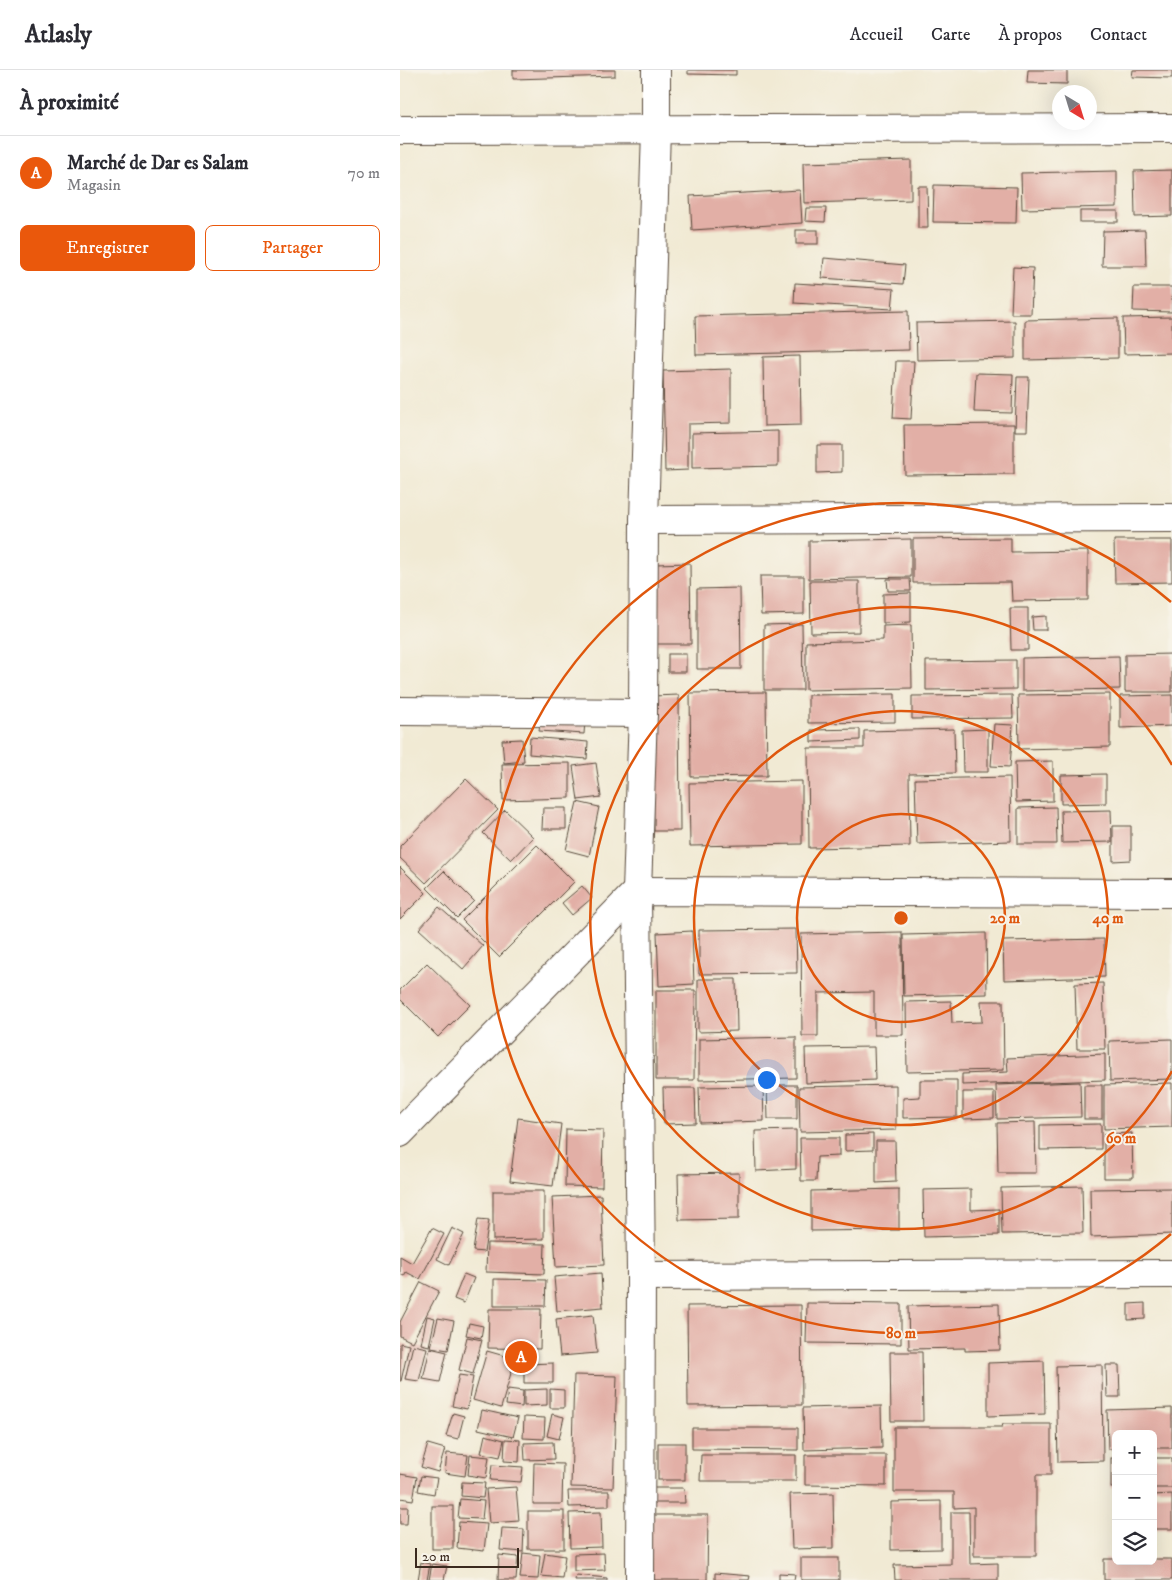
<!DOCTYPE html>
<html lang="fr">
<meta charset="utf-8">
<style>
:root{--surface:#fff;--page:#f7f7f7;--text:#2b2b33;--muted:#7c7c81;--line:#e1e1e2;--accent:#ea580c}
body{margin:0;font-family:"IM FELL DW Pica",serif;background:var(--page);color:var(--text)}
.controls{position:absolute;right:15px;bottom:15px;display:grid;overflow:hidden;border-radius:8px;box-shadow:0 5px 20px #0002}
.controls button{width:45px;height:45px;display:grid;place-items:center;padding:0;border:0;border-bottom:1px solid var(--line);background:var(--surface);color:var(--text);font:25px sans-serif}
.compass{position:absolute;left:652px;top:15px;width:45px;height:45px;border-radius:50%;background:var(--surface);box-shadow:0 5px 20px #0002;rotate:142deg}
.scale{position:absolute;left:15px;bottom:12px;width:104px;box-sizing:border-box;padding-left:5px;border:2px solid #3b2a1e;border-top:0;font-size:14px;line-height:18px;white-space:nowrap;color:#3b2a1e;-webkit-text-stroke:4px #f7f3e8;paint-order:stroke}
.you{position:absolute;left:366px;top:1009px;width:18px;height:18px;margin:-12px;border:4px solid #fff;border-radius:50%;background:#1a73e8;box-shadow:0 0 0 8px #1a73e833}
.badge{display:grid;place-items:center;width:32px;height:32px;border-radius:50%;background:var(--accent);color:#fff;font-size:16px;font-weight:700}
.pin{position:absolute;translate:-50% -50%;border:2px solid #fff;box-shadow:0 1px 5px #0006}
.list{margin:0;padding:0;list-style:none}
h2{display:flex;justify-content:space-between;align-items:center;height:65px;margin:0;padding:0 20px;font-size:21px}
h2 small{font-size:16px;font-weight:400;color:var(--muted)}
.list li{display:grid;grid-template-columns:32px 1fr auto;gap:15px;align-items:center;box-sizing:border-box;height:75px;padding:0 20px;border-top:1px solid var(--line)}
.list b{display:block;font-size:19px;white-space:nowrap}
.list p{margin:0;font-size:16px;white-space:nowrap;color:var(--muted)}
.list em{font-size:16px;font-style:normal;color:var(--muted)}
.actions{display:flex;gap:10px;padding:15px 20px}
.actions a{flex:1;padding:11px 0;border:1px solid var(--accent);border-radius:8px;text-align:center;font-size:18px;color:var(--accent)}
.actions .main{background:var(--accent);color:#fff}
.icon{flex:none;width:28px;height:28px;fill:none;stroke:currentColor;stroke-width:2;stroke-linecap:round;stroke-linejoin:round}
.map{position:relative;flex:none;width:772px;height:1510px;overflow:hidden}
header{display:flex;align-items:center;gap:30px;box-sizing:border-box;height:70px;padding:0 25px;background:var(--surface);border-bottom:1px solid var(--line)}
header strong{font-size:24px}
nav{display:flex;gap:28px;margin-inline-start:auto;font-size:18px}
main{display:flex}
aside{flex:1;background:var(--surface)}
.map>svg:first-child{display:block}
.building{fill:#e2afa6}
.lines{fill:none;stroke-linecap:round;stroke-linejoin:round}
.minor-casing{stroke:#564739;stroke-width:30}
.minor{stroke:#fff;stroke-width:28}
.ring{fill:none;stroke:#df570d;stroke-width:2.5}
.centre{fill:#df570d;stroke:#f7f3e8;stroke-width:2.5}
.ring-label{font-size:15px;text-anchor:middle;font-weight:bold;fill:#df570d;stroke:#f7f3e8;stroke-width:4;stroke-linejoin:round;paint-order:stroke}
</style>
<header>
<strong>Atlasly</strong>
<nav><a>Accueil</a><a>Carte</a><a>À propos</a><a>Contact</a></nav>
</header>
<main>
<aside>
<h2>À proximité<small></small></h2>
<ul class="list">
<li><span class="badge">A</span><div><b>Marché de Dar es Salam</b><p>Magasin</p></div><em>70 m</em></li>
</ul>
<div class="actions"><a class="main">Enregistrer</a><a>Partager</a></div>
</aside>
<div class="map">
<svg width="772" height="1510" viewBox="0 0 772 1510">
<rect width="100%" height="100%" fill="#f7f3e8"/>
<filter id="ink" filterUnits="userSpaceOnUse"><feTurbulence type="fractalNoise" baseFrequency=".02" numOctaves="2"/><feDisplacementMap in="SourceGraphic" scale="10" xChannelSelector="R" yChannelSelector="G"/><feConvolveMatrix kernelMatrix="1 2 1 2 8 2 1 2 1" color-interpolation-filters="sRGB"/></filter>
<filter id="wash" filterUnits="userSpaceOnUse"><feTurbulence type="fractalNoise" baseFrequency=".0096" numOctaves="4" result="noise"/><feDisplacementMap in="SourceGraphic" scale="20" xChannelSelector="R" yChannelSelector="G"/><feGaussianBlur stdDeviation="1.12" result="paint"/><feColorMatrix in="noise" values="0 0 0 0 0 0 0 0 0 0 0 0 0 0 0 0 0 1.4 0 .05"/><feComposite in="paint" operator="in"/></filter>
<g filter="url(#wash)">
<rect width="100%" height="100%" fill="#f1ead4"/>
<g id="blocks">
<g class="building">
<path d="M113,0H215V6L113,9Z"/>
<path d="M288,0H336V5L288,4Z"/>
<path d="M628,0H667V14L627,13Z"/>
<path d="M733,0H772V8L732,7Z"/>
<path d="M511,90V130L404,133L403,93Z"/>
<path d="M772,100V146L735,147L734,101Z"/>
<path d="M717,101V137L622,139L621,103Z"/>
<path d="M534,115L617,117L616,153L533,152Z"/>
<path d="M518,116H527L528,158H518Z"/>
<path d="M400,120L402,153L292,160L290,126Z"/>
<path d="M406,138H426L425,152L405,151Z"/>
<rect x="680" y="141" width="38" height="11"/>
<rect x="396" y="160" width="22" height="14"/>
<path d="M745,160L746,196H702L703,161Z"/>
<path d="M424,188L505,195L503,214L422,208Z"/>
<path d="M613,197L633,198L631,244H611Z"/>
<path d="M395,213L494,219L492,239L394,233Z"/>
<path d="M734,217H772V242L733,241Z"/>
<path d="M508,241L509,280L296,285L295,246Z"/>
<path d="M772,247V283L724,284L723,248Z"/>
<path d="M718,248V288L625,290V250Z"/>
<path d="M615,251V288L517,290L516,253Z"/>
<path d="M400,286L401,355L364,356L363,287Z"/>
<path d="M496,291H514L511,349L493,348Z"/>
<path d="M331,299V353L288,354V400L265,401L263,301Z"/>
<path d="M576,303L613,304L612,343L574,342Z"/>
<path d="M617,307H629L627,361H615Z"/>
<path d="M614,354V404L505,405L504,355Z"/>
<path d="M378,361V396L292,398V363Z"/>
<path d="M417,375H442V402L417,403Z"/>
<path d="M611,468V482L688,481V530L612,531L611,512L513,513V469Z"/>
<path d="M511,469V507L409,509V471Z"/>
<path d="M714,470H772V512L715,513Z"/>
<path d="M290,493L291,574H256L255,494Z"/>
<path d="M360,506H404V544L361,545Z"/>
<path d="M487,509H510L511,521H488Z"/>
<path d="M410,511H459V562L411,563Z"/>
<path d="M340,518L341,599H297V519Z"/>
<path d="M511,523V552L483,553V524Z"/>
<path d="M610,538H628V580H611Z"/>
<path d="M646,546V560H633L632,547Z"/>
<path d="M402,554L403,620H364V555Z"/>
<path d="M511,555L512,618L406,620V572L483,570V556Z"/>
<rect x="268" y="584" width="18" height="18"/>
<path d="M772,584V622H725V585Z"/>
<path d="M719,586L720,619L622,621V588Z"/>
<path d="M616,590V619L526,620V591Z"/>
<path d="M366,622L367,706L291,707L290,623Z"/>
<path d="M495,624V652L408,653V625Z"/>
<path d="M710,624V677L619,679L618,625Z"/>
<path d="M279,625L280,761H254L252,626Z"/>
<path d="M612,625L613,648L512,649V626Z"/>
<path d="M772,625V656L720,658V626Z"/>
<path d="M141,647L185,650L184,664L139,661Z"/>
<path d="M594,654L613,655L610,697L591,696Z"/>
<path d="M460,659V670L411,672V660Z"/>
<path d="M554,659L555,703L509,704L510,776L409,778L408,678H464V661Z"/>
<path d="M588,659V702H563L562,660Z"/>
<path d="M130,667L188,672L187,689L129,684Z"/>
<path d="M122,669L124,691L104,693L102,670Z"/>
<path d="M653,691V731L616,732L615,692Z"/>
<path d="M170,693V728L103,730L102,694Z"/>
<path d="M196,693L201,727L178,730L173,696Z"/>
<path d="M706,704V733L661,734V705Z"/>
<path d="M610,707L611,771L517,774L515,709Z"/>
<path d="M66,709L98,740L26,813L0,788V776Z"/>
<path d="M402,711V774L290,776L289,713Z"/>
<path d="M177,732L199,737L189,786L166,780Z"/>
<path d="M656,737L657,774H618V738Z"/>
<path d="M143,738H166V759H142Z"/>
<path d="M105,740L133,767L111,790L83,763Z"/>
<path d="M711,740L712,772L662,773L661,741Z"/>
<path d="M713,756H731V790L713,791Z"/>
<path d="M137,775L174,812L99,887L62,850Z"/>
<path d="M0,797L26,823L0,849Z"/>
<path d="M44,801L74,831L57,848L27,818Z"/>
<path d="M182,816L192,828L172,845L162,833Z"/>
<path d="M39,837L83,876L63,899L19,859Z"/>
<path d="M396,859L397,903L299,904V860Z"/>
<path d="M292,861L294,914L259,916L257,863Z"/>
<path d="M502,862L503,965H474V922L418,923V966H402L401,864Z"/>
<path d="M586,863L587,924L504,926L503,865Z"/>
<path d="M704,869L705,907L604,910L603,871Z"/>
<path d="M27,893L70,935L38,967L0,929V920Z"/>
<path d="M298,909H336L337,961L298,962Z"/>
<path d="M703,913L705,979H677L675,914Z"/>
<path d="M256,920H295L294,1010H256Z"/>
<path d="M551,931L552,953L582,952L581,931H603L604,1000L507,1002L506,932Z"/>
<path d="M396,967V1008L299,1010V969Z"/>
<path d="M772,969V1009L710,1011L709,971Z"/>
<path d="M474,977L475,1010L406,1013L405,978Z"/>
<path d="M705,984V1010L562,1015V1004L608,1002L607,988Z"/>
<path d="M520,1010H557V1047L503,1048V1028L520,1027Z"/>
<path d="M680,1012L681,1047L597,1049L596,1015Z"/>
<path d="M772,1013V1057L704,1059V1015Z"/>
<path d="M367,1015H397V1049H368Z"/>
<path d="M496,1015V1060L400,1062L399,1017Z"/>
<rect x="684" y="1015" width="18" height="34"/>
<path d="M363,1016L364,1051L300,1053L299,1017Z"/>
<path d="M263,1018H295L296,1053L264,1054Z"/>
<path d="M563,1022H594V1048L563,1049Z"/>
<path d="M118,1048L161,1054L153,1116L110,1111Z"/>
<path d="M635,1052L636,1103H598L597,1053Z"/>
<path d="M701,1054V1079L640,1080V1055Z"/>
<path d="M166,1059L203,1060L202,1117L165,1116Z"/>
<path d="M396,1060V1099L356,1101L355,1061Z"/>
<path d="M732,1063L733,1108H704V1064Z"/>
<path d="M473,1064V1080L445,1081V1065Z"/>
<path d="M400,1068H439V1086L417,1087L416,1111H401Z"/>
<path d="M476,1071H495L496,1112L476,1113Z"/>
<path d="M339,1103V1149L279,1150L278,1104Z"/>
<path d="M682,1116L683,1163L602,1164L601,1118Z"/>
<path d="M772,1118V1164L691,1167L690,1119Z"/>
<path d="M499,1119V1160L411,1161V1121Z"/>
<path d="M571,1119V1140L599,1139V1165L524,1167L523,1120Z"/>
<path d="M93,1121H144V1169L93,1170Z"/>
<path d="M201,1125L204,1195L156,1197L152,1127Z"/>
<path d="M78,1149L89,1150L84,1182L73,1181Z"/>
<path d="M32,1158L44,1164L20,1209L6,1202L4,1206L0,1204V1186L12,1193Z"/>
<path d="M52,1158L64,1164L49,1195L37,1189Z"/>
<path d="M87,1173L145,1174L144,1204L86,1202Z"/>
<path d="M201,1203L203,1237L157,1241L154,1207Z"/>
<path d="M64,1204L74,1208L64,1233L54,1229Z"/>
<path d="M94,1209L146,1210L145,1236H94Z"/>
<path d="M21,1212L39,1221L12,1272L0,1266V1252Z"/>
<path d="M407,1233L501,1234V1274L406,1273Z"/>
<path d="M745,1233V1249L728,1250V1234Z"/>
<path d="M599,1234L600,1280L565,1281V1278L509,1279L508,1236Z"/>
<path d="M401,1235L402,1335L288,1336L287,1236Z"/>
<path d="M89,1239H141L140,1279L88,1278Z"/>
<path d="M193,1245L197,1283L160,1286L156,1249Z"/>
<path d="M27,1246L35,1248L29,1276L21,1274Z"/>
<path d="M38,1248L54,1251L48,1280L31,1277Z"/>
<path d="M69,1253L83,1256L81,1268L66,1265Z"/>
<path d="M67,1267L82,1270L73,1304L59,1300Z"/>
<path d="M0,1273L9,1275L1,1311H0Z"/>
<path d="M13,1275L27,1278L19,1311L5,1309Z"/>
<path d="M30,1278L47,1282L40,1312L23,1309Z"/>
<path d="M87,1281L115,1289L101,1338L73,1330Z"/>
<path d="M490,1282H522L523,1351H491Z"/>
<path d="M644,1291L645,1344L588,1346V1293Z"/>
<path d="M153,1293V1313H124V1294Z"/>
<path d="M702,1295L703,1391L658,1392L656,1296Z"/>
<path d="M706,1295H719L720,1327H707Z"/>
<path d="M59,1305L73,1307L67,1339L52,1336Z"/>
<path d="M174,1305L217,1306L213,1418L171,1417Z"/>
<path d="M108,1319L123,1321L122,1337L106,1335Z"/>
<path d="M147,1319V1335L124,1336V1320Z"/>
<path d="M150,1319L164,1320V1338H150Z"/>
<path d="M481,1336L482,1378L404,1380L403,1338Z"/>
<path d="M772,1338V1378H753V1364H716V1379H708L707,1340Z"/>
<path d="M82,1340L118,1348L113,1367L78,1359Z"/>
<path d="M53,1343L64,1346L58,1369L46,1366Z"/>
<path d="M152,1344L164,1347L159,1369L147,1366Z"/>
<path d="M124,1347L145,1348L144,1369L123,1368Z"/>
<path d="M603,1354H651V1405H636V1486H574V1437L554,1438V1422H494V1357H602Z"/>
<path d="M292,1358H398V1380L292,1379Z"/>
<path d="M85,1365L104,1370L100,1387L81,1383Z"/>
<path d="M105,1369L120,1370L119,1392L104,1391Z"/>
<path d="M153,1372L154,1389L125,1390L124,1373Z"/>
<rect x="258" y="1373" width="27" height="37"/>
<path d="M28,1374L45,1379L38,1402L21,1397Z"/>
<path d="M47,1383L68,1385L65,1406L45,1403Z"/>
<path d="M70,1385L89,1387L86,1408L68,1405Z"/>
<path d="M301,1385H396V1411H300Z"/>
<path d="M405,1385H486V1416L405,1415Z"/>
<rect x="711" y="1388" width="5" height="30"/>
<rect x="753" y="1388" width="19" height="30"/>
<path d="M134,1393L163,1394L162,1434H133Z"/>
<path d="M92,1395L123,1397L121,1412L90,1410Z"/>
<path d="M0,1404L17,1407L13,1430L0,1428Z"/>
<path d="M21,1406L37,1408L34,1424L18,1421Z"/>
<path d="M62,1412L85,1413L83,1428L61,1426Z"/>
<path d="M116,1417L119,1451L89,1453L86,1419Z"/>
<path d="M252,1418H284L285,1433H252Z"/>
<path d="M168,1421H209V1436L169,1437Z"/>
<path d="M433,1423L434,1478L392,1479L390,1424Z"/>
<path d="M772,1424V1459H753V1425Z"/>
<path d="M60,1429L84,1431L82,1449L58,1448Z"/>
<path d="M541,1431V1479L491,1480V1432Z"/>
<rect x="32" y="1436" width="21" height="43"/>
<path d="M0,1437H8L7,1454H0Z"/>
<rect x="128" y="1441" width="36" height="38"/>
<path d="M201,1442L202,1477L170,1478L169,1443Z"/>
<path d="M551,1442H569L570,1494L598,1493V1510H495L494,1495L551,1494Z"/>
<path d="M247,1445H308L307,1510H246Z"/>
<path d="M59,1452L87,1454L84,1481L57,1478Z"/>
<path d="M102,1458L124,1459L123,1482L100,1480Z"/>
<path d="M123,1483L140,1485L138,1509L120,1508Z"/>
<path d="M145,1483L165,1486L162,1508L141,1506Z"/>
<path d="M204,1483L205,1500L174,1501V1484Z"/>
<path d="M99,1485L118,1487L116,1510H98Z"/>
<rect x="401" y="1488" width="38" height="22"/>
<path d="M704,1489H716V1491H753V1489H772V1510H704Z"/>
<path d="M21,1492L30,1494L27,1510H18Z"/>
<path d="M32,1494L47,1496L44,1510H29Z"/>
<path d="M315,1503L350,1506L349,1510H315Z"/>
<path d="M379,1503L395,1504L394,1510H379Z"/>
<path d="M176,1505L207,1508V1510H175Z"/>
</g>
</g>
</g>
<g filter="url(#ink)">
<use href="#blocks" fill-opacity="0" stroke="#564739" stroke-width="1"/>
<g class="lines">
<defs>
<g id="minor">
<path d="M0,60L772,58"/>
<path d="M244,450L772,448"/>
<path d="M0,641L243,643"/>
<path d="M0,1063L237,821L772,823"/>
<path d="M241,1206L772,1204"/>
<path d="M240,1510L241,1206L237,821L243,643L244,450L256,60V0"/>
</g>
</defs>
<use href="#minor" class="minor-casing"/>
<use href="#minor" class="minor"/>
</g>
</g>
<g class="ring">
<circle cx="501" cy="848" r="104"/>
<circle cx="501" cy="848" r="207"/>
<path d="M772 1001A311 311 0 1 1 772 695"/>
<path d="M771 1164A415 415 0 1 1 771 532"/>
</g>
<circle cx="501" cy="848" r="8" class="centre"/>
<g class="ring-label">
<text x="605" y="853">20 m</text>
<text x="708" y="853">40 m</text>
<text x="721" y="1073">60 m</text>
<text x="501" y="1268">80 m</text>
</g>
</svg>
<div class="controls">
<button>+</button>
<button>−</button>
<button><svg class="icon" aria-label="layers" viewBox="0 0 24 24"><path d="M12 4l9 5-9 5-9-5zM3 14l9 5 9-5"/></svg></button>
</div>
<svg class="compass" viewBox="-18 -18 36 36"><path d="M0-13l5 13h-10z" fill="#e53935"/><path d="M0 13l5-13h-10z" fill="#7c7c81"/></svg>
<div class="scale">20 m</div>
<div class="you"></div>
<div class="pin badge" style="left:121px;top:1287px">A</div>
</div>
</main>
